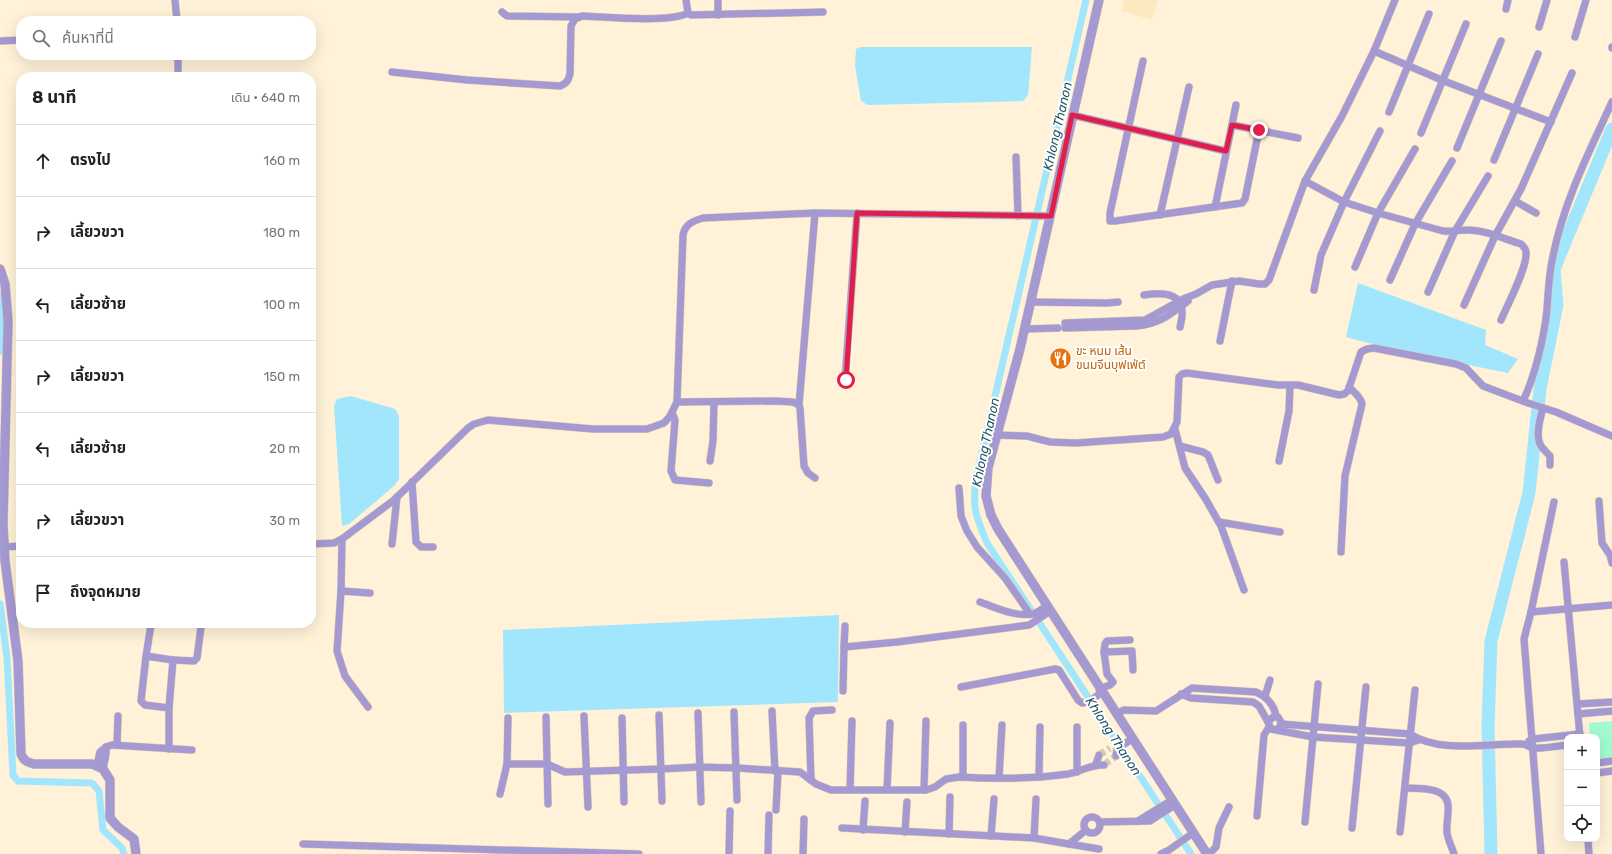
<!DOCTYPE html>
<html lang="th">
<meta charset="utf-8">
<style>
:root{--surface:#fff;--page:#f2f2f2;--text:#222;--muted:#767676;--line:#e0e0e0}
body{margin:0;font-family:Rubik,"Noto Sans Thai",sans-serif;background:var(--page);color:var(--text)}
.controls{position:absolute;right:12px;bottom:12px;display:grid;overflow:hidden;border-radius:8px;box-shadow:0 4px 16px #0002}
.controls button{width:36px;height:36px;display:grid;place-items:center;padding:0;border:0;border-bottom:1px solid var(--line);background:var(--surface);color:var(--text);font:20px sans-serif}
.stop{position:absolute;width:12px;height:12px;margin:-9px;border:3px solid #e11d48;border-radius:50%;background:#fff}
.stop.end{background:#e11d48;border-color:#fff;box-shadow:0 1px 4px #0008}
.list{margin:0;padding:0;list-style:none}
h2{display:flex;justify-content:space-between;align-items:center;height:52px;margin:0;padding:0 16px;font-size:17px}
h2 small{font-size:13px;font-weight:400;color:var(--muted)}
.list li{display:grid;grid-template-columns:26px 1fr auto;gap:12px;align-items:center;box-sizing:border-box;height:72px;padding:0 16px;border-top:1px solid var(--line)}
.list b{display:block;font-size:15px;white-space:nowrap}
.list em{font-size:13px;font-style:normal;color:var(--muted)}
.icon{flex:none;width:22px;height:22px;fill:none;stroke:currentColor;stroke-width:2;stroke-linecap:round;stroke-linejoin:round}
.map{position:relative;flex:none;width:1612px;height:854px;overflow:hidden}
.search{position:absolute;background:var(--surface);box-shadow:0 4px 16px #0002;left:16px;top:16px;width:300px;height:44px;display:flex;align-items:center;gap:10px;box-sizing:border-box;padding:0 14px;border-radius:16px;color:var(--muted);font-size:15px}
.panel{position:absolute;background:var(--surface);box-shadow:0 4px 16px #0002;left:16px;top:72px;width:300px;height:556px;border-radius:16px}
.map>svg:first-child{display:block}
.built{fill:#fce9c0}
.green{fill:#a0fcd0}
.water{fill:#a1e6fc}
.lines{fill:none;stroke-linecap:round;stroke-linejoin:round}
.canal{stroke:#a1e6fc;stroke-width:7}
.river{stroke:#a1e6fc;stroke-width:13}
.minor-tunnel{stroke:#d5cab3;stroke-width:7;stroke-dasharray:7 3.5;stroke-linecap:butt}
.minor-casing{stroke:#daceb6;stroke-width:8}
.tertiary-casing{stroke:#daceb6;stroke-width:10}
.minor{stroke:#a599d2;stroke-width:7}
.tertiary{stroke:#a599d2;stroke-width:9}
.route{stroke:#e11d48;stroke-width:5}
.labels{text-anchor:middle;stroke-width:4;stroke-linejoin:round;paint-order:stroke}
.food-label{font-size:12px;fill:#c56008;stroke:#fff;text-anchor:start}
.water-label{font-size:13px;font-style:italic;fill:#215767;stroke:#fff}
</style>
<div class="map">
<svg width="1612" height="854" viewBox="0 0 1612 854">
<rect width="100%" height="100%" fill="#fff2d8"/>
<path class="built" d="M1124,0H1158L1152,20L1121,11Z"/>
<path class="green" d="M1612,721V765L1597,766V737H1590L1589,723Z"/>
<g class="water">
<path d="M861,47H1032L1028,95L1023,101L868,105L861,101L855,66L856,49Z"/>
<path d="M1358,283L1486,330L1485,345L1518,359L1508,373L1391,349L1346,337Z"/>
<path d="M351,396L395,409L399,416V479L394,486L349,524L342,526L334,406L337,399Z"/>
<path d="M839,615L838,702L504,713L503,630Z"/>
</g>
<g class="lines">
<g class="canal">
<path d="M1086,0L976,479C972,509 976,516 987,543L1191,854"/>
<path d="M0,295L2,300L0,351"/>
<path d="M0,604L7,658L13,775L18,781L92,783L99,791L103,830L122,848L124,854"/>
</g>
<path class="river" d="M1491,854L1488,726L1491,641L1529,493L1540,389L1557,305L1554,269L1612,129"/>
<g class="minor-tunnel">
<path d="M1099,755L1110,748"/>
<path d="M1104,765L1116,756"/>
</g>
<defs>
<g id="minor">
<path d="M175,0L177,21"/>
<path d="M686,0L688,13L691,15L823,12"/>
<path d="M718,0V15"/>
<path d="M1506,9L1508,0"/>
<path d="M502,12L507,16L578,17"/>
<path d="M1539,27L1547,0"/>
<path d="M1575,37L1586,0"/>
<path d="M0,41L21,40"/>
<path d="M1612,48V47"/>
<path d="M1374,51L1444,81L1551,122"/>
<path d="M178,55V77"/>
<path d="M1143,61L1110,213V221H1115L1242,203L1245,199L1259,130"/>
<path d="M392,72L467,80L560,86C567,83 568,81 570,74L571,26L575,19L582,16C605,17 670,23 688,13"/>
<path d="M1389,112L1429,14"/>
<path d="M1072,115L1226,151"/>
<path d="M1232,125L1298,138"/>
<path d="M1421,133L1466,24"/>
<path d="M1457,148L1501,41"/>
<path d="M1016,157L1018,216"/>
<path d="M1494,160L1538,54"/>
<path d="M1305,181L1344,202L1378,213L1443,231C1451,232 1459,230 1467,230C1486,230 1504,239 1521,244C1524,247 1526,249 1526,252C1528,266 1507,306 1501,320"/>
<path d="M1515,201L1536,213"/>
<path d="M1215,207L1236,105"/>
<path d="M1160,215L1189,87"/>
<path d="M1355,267L1378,213L1415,149"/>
<path d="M1390,280L1415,224L1452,161"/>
<path d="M1314,290L1321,255L1344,202L1380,131"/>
<path d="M1428,292L1455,231L1488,176"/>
<path d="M1144,295C1158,293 1180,291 1182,310C1183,315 1181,322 1180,327"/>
<path d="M1031,302L1107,303L1118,302"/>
<path d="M1464,305L1495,236L1521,189L1572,73"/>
<path d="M1065,323L1145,320L1183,299L1196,294L1212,285L1239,281L1259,284H1265L1269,280L1305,181L1342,116L1374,51L1395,0"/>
<path d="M1065,328L1137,326C1161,323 1169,315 1188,301"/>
<path d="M1025,329L1058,328"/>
<path d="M1220,341L1232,281"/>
<path d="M845,380L857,213"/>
<path d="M1523,401C1535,376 1544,338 1547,310C1548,292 1549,274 1553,256C1564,201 1589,152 1612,102"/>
<path d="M677,402L776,401L793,402L799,405L800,408L804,466L808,473L815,478"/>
<path d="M799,405L815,213"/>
<path d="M1543,408C1540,419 1535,436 1541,446C1544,450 1547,453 1550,456V465"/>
<path d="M672,413L675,420L671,471L675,480L709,483"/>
<path d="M1175,429L1185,468L1205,498L1221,526L1244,590"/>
<path d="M997,435L1027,436L1050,442L1076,443L1163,437L1171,434L1177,422L1179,377L1182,374L1187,373L1278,385H1298L1339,395L1344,394L1348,391L1361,352L1367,349L1374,348L1456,364L1466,368L1483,386L1528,403L1556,412L1612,436"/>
<path d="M1180,446L1203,452L1208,455L1218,480"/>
<path d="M710,461L713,441L714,402"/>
<path d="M1279,461L1289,411L1290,385"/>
<path d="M412,482L416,542L421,547H433"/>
<path d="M959,488L961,516L967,531L977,547L1005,578L1030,614"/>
<path d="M1599,501L1602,543L1610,555L1612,563"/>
<path d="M1219,522L1280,532"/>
<path d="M342,539L341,591L337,651L345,676L368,707"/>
<path d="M311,544L334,543L342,539L394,500L468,428L474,424L488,420L593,429H647L664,423L670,416L677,402L683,235C685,224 693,221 703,218L815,213L1051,216"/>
<path d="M392,544L397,497"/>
<path d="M4,547L21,546"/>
<path d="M1341,552L1345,476L1362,404C1361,397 1354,392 1349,387"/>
<path d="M1564,562L1580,737"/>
<path d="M341,591L370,593"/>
<path d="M980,602C997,608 1015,617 1033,614C1037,613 1043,608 1047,606"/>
<path d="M1531,612L1612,605"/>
<path d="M844,647L845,626"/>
<path d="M1104,652L1105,644L1107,641L1130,640"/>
<path d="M146,656L151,625"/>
<path d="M961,687L1055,669L1059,670L1078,700L1082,703L1089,702L1102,692"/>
<path d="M1099,689L1110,685L1113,682L1107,674L1104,652L1132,651L1133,670"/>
<path d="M843,691L844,647L897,642L1029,625L1034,622L1050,611"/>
<path d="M1181,694L1191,698L1253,702L1259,706L1268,722"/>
<path d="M1265,696L1270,680"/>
<path d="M1578,704L1612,702"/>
<path d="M169,708L145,705L141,701L146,656L173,660"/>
<path d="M772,711L775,771"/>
<path d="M734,712L737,800"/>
<path d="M698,713L701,802"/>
<path d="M1116,714L1124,710L1156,711L1192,688L1256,692C1267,697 1274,704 1276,716"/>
<path d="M1578,714L1612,711"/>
<path d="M659,715L662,801"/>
<path d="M584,716L588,807"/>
<path d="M546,717L548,804"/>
<path d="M622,718L624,802"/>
<path d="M1281,724L1410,734C1441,754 1487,743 1522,744C1526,744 1529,747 1533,748C1544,749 1556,746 1567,745"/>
<path d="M1077,727V772"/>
<path d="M1276,730L1280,727L1281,722L1278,717H1273L1268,722L1271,729L1313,737L1409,743L1419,740"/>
<path d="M1529,741L1533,739L1580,734"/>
<path d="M117,745L118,716"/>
<path d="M106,747L112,745L192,750"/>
<path d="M169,749V708L173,660L194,661L197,658L201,627"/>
<path d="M1116,756L1117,749L1132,739"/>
<path d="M1597,763L1612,761"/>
<path d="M507,764H547L565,772L661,769L699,767L737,768L800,772L816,784L831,790H926L935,787L946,779L959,777C995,779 1032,779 1068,774C1080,772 1091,764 1104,765"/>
<path d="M1096,764L1099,755"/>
<path d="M97,765L100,752L106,747V754L103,769"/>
<path d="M1597,773L1612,771"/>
<path d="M963,777V725"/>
<path d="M1039,777L1040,727"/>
<path d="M999,778L1002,725"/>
<path d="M811,780L809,718L813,711L832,710"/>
<path d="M1405,788C1419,789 1446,786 1448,805C1449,814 1446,824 1447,833C1448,840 1452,847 1454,854"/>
<path d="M850,790L852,721"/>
<path d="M887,790L890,723"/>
<path d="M924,790L926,721"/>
<path d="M500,794L507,764L508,718"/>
<path d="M776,810L778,771"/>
<path d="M1257,816L1264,735L1269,727"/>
<circle cx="1092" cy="825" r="8"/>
<path d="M1138,821L1172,800"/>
<path d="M1100,822L1150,821L1175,805"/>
<path d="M1305,822L1318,684"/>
<path d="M842,828L1034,838L1069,844L1086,830"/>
<path d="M1352,828L1366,687"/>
<path d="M863,830L865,801"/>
<path d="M905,832L907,802"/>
<path d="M1400,832L1415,690"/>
<path d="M949,834L950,797"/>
<path d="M991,836L994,799"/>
<path d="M1034,838L1036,799"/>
<path d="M1588,839L1589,854"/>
<path d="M303,844L639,854"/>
<path d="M1069,844L1099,849"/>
<path d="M729,854L730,811"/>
<path d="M768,854L769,815"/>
<path d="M803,854L804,819"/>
<path d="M1161,854L1169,850L1193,833"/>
<path d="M1209,854L1216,847L1219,828L1229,807"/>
<path d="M1541,854L1524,639L1531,612L1554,502"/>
</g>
<g id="tertiary">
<path d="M1099,0L1020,349L988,468L986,496L991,515L998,529L1207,854"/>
<path d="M0,269L5,284L8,321L3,524L5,561L18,661L21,754C24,761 27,762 34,764H92L103,769L110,780V818L118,827L134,839L136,854"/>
</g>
</defs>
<use href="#minor" class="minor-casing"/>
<use href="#tertiary" class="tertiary-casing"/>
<use href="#minor" class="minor"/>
<use href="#tertiary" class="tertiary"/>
</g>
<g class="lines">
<path class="route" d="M846,380L857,213L1051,216L1072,115L1226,151L1232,125L1259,130"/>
</g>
<defs>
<symbol id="restaurant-disc" viewBox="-11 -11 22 22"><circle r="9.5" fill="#e8710a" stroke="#fff"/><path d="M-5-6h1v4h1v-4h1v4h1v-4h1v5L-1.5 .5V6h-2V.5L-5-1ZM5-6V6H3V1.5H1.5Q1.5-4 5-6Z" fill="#fff"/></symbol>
</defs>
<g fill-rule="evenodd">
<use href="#restaurant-disc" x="1048" y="346" width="25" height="25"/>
</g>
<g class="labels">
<g class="food-label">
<text x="1076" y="355">ขะ หนม เส้น<tspan x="1076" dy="14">ขนมจีนบุฟเฟ่ต์</tspan></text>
</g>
<g class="water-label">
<text transform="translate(1057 126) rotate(-77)" y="5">Khlong Thanon</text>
<text transform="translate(985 442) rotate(-78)" y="5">Khlong Thanon</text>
<text transform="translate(1114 736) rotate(57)" y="5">Khlong Thanon</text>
</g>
</g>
</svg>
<div class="controls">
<button>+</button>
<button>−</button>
<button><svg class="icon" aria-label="locate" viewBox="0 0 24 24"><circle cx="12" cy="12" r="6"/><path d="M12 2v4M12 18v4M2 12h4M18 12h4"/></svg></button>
</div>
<div class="stop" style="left:846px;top:380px"></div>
<div class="stop end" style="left:1259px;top:130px"></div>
<div class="search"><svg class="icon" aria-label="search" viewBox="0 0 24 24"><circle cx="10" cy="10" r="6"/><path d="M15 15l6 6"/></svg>ค้นหาที่นี่</div>
<section class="panel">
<h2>8 นาที<small>เดิน · 640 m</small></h2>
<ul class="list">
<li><svg class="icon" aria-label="ahead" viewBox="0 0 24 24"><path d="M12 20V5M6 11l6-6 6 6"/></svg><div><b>ตรงไป</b></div><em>160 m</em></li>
<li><svg class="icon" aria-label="right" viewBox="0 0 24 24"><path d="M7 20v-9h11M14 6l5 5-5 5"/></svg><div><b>เลี้ยวขวา</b></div><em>180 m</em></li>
<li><svg class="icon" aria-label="left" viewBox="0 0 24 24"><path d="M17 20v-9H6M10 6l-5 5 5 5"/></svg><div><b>เลี้ยวซ้าย</b></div><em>100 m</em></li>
<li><svg class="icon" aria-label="right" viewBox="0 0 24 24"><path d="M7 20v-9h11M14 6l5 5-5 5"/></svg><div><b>เลี้ยวขวา</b></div><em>150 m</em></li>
<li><svg class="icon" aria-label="left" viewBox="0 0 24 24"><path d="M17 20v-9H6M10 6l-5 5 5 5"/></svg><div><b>เลี้ยวซ้าย</b></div><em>20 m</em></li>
<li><svg class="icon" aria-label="right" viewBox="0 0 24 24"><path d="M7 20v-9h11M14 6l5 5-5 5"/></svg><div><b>เลี้ยวขวา</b></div><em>30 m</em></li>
<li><svg class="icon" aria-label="arrive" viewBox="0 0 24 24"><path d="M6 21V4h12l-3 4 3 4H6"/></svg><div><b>ถึงจุดหมาย</b></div></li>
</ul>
</section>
</div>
